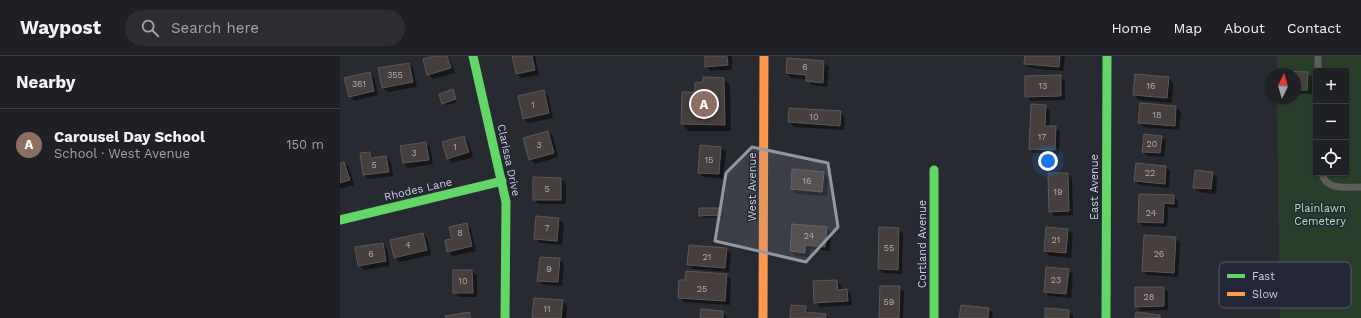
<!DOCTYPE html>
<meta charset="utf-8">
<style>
:root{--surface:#1e2026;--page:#2b2d32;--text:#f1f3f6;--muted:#a1a3a7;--line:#3c3e43;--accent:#ea580c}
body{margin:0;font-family:"Work Sans",sans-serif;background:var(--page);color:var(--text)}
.controls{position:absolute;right:12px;top:12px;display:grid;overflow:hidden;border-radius:4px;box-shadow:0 1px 3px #0004}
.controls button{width:36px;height:36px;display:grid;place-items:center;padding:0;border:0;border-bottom:1px solid var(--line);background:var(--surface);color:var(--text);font:20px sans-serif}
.compass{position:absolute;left:925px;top:12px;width:36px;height:36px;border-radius:50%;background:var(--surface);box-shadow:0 1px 3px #0004;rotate:5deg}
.you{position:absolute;left:708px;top:105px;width:14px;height:14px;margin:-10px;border:3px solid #fff;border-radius:50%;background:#1a73e8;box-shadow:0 0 0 6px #1a73e833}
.badge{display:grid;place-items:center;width:26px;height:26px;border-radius:50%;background:var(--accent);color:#fff;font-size:13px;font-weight:700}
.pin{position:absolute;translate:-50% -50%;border:2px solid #fff;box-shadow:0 1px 4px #0006}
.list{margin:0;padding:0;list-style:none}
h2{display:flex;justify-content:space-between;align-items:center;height:52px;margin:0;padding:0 16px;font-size:17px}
h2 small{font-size:13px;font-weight:400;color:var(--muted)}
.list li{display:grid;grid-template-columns:26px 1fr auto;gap:12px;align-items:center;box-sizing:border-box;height:72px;padding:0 16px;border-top:1px solid var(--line)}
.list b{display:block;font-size:15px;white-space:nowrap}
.list p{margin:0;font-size:13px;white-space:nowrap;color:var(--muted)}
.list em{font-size:13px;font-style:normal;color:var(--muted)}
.icon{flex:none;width:22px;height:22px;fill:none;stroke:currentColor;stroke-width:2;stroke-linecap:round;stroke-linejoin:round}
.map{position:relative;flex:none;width:1021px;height:262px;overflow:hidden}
header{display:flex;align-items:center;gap:24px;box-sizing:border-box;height:56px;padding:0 20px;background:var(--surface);border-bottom:1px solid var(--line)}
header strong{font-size:19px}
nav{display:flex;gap:22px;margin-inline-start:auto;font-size:14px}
.search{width:280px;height:36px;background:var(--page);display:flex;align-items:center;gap:10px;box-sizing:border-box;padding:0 14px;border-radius:22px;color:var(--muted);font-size:15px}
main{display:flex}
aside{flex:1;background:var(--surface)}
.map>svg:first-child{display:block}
.green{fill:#283e2b;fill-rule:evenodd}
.shadow{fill:#0007}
.building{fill:#463f3e;stroke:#5b5859}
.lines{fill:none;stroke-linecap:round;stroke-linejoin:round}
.lane{stroke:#5e5c5a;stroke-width:7}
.fast{stroke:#63d668;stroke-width:9}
.slow{stroke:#ff974d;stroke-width:9}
.marked{fill:#9397a0;fill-opacity:0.2;stroke:#9397a0;stroke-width:3;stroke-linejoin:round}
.labels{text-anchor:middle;stroke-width:3;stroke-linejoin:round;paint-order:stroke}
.number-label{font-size:9px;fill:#abacb4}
.street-label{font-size:11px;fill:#cdd1db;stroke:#232737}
.park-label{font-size:11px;fill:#ace6b1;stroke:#232737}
.key{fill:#232737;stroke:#565a68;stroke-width:1}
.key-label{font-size:11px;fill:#cdd1db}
</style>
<header>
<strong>Waypost</strong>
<div class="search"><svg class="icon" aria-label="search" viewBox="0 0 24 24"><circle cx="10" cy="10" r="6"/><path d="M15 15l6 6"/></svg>Search here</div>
<nav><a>Home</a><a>Map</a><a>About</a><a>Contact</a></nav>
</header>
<main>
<aside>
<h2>Nearby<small></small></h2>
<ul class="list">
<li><span class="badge" style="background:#8d6e63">A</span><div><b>Carousel Day School</b><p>School · West Avenue</p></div><em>150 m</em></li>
</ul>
</aside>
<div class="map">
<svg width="1021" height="262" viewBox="0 0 1021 262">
<rect width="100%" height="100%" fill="#282a32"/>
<path class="green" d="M937,0H1021V262H940L937,42H955V18H937ZM976,15H1006V117H976Z"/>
<g class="shadow">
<path d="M98,0H108L115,17L93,23L88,18Z"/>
<path d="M173,0H195L199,19L181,22L177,18Z"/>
<path d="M366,0H392V14L371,15L366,10Z"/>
<path d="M686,0H725L723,15L690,12L685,8Z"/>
<path d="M448,3L484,6L489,11L487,31L472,29L467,23L451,22L447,17Z"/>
<path d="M69,8L73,12L77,31L48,36L43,32Z"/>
<path d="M30,17L34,22L38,39L14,45L10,40Z"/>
<path d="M967,17L972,21V38H955V18H942Z"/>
<path d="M720,20L725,25V44L691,45L686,40Z"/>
<path d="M829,22L833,27L832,47L799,44L794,39Z"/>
<path d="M384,23L390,29L391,75H349L342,68L343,37H356Z"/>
<path d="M112,34L117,46L105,49L103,47Z"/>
<path d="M203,35L208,40L213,62L189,67L184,63Z"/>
<path d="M705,50L710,55L709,71H715L720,76L719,98L694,97L690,92Z"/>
<path d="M836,51L841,56L839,74L804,71L799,66Z"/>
<path d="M500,56L505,61L504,74L454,71L449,66Z"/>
<path d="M208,76L213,80L218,101L195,108L190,103Z"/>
<path d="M123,81L128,85L133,101L112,107L108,102Z"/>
<path d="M821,81L826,85L824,101L808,100L803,95Z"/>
<path d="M86,87L90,91L93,108L68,112L64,107L61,90Z"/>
<path d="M381,92L386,96L383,123L363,121L359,116Z"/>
<path d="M30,97L35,102L46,101L51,106L53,120L28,123L24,118Z"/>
<path d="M4,107L9,111L14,129L0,133V108Z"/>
<path d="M826,111L830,115L829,132L800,129L795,125Z"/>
<path d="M453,114L484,117L488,122L487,140L456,138L452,133Z"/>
<path d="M872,117L877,122L876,138L859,136L854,132Z"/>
<path d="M728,118L732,122L733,159L714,160L710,155Z"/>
<path d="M221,123L226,127V148H198L194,143Z"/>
<path d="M800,139L834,140L838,145V152L828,151L827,171L804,170L799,166Z"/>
<path d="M380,153L383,156V161L363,162L360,159Z"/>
<path d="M197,161L219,163L224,168L222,189L200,187L195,182Z"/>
<path d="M127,169L131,173L136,195L113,200L108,195L113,184Z"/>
<path d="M487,172L491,177L490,195L470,193L469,201L455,200L451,195Z"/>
<path d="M707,172L728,174L733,178L731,202L710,200L705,195Z"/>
<path d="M559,173L563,178L562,218L543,217L539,213Z"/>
<path d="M83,178L87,182L91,199L59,206L55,201Z"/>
<path d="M836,182L840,187L838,221L807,219L803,215Z"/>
<path d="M43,188L47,193L50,210L24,214L19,209Z"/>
<path d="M386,193L391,198L389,216L353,213L348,209Z"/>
<path d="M219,203L224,208L222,230L203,229L198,224Z"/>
<path d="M728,214L733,219L731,242L709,240L705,235Z"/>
<path d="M132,215L137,219V241H119L114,236Z"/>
<path d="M387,219L391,223L390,249L344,246L339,241Z"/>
<path d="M497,225L501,230L502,234H507L511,239L512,249L480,251L475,246Z"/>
<path d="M559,231L564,236L563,262H540Z"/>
<path d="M823,232L828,236V254L801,255L796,250Z"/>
<path d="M222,245L227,250L226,262H193Z"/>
<path d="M466,251L470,258L486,259L489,262H451Z"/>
<path d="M648,253L653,257L652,262H620Z"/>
<path d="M729,255L733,259V262H706Z"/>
<path d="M383,256L387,262H361Z"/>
</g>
<g class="building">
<path d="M94,0H107L111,12L87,19L83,3Z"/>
<path d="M172,0H192L195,14L176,18Z"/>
<path d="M365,0H387L388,9L365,11Z"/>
<path d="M685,0H720L719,11L684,8Z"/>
<path d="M447,2L484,5L483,27L466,25V19L446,17Z"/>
<path d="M69,7L73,26L42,32L38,12Z"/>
<path d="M941,15L968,16L967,34H955V18H941Z"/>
<path d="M30,16L34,35L9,41L4,22Z"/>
<path d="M795,18L829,21L827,42L793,39Z"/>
<path d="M721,19V40L685,41V20Z"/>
<path d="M363,21L384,22L385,69L341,68L342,36H355V27L363,26Z"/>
<path d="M113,33L116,43L102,48L99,38Z"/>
<path d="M204,34L209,57L183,63L178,40Z"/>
<path d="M800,47L836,50L835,70L798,67Z"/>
<path d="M691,48L706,49L705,70H716L715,94L689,93Z"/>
<path d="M449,52L501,55L500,70L448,66Z"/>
<path d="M208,75L214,97L189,104L183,82Z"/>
<path d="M804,78L822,80L820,97L802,96Z"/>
<path d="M124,80L129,96L107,103L102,86Z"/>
<path d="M86,86L89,104L63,107L60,90Z"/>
<path d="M360,89L381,91L379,118L358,117Z"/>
<path d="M30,96L31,102L46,100L49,116L23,119L20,97Z"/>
<path d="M4,106L10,124L0,127V107Z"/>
<path d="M796,107L826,110L825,128L794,125Z"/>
<path d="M452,113L484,116L482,136L451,133Z"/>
<path d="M855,114L873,116L871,133L853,132Z"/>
<path d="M708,117H728L729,155L709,156Z"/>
<path d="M193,121L221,122V144H193Z"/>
<path d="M799,138L834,139V148L824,147L823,167L798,166Z"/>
<path d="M359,152H381V159L359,160Z"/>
<path d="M196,160L219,162L217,185L194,183Z"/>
<path d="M127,167L132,190L107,196L105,184L112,183L109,171Z"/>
<path d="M452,168L487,171L485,191L465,189V197L450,195Z"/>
<path d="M539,171L559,172L558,214L538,213Z"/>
<path d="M706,171L728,173L726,197L704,195Z"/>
<path d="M83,177L87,194L54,202L50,184Z"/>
<path d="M804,179L836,181L834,217L802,215Z"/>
<path d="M43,187L46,205L18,210L15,191Z"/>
<path d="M349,189L387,192L385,212L347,209Z"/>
<path d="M200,201L220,202L218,226L197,225Z"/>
<path d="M706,211L729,213L726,238L704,236Z"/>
<path d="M113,214H132L133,237H113Z"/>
<path d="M346,215L387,218L385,245L338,242L339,224H345Z"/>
<path d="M497,224L498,234L507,233L508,245L474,247L473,225Z"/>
<path d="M540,230H560L559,262H539Z"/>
<path d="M795,231H824V250L795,251Z"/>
<path d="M194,242L223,244L221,262H192Z"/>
<path d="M451,249L466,250V256L486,258V262H450Z"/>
<path d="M621,249L649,252L648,262H619Z"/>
<path d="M705,252L729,254V262H705Z"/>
<path d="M361,253L383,255V262H360Z"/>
<path d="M130,256V262H106L105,260Z"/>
<path d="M796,256L820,259V262H795Z"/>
</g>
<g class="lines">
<g class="lane">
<path d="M978,0V15"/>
<path d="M982,117C985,135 1007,131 1021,131"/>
</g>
<g class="fast">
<path d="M133,0L166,146L165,262"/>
<path d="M594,114V262"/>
<path d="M0,164L162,125"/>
<path d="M766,262L767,0"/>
</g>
<path class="slow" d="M423,262L424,0"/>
</g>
<path class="marked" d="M412,91L488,107L498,171L466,206L375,185L386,117Z"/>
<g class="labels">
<g class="number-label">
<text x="465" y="14">6</text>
<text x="55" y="22">355</text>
<text x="19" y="31">361</text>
<text x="703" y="33">13</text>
<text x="811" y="33">16</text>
<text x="193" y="52">1</text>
<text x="817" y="62">18</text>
<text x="474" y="64">10</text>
<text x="702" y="84">17</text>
<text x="812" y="91">20</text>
<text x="199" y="92">3</text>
<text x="115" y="94">1</text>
<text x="74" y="100">3</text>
<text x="369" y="107">15</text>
<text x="34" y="112">5</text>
<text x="810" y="120">22</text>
<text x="467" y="128">16</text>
<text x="207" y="136">5</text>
<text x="718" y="139">19</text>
<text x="811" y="160">24</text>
<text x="207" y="175">7</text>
<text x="120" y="180">8</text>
<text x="469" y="183">24</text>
<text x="716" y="187">21</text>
<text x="68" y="192">4</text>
<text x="549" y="195">55</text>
<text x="31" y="201">6</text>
<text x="819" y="201">26</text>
<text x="367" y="204">21</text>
<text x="209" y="216">9</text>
<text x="716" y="227">23</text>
<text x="123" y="228">10</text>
<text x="362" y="236">25</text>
<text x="809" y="244">28</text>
<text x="549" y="249">59</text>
<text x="207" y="256">11</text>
</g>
<g class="street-label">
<text transform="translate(169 104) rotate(78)" y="4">Clarissa Drive</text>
<text transform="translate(412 131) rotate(-90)" y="4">West Avenue</text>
<text transform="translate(754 131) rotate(-90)" y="4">East Avenue</text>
<text transform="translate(78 133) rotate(-13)" y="4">Rhodes Lane</text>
<text transform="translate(582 188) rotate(-90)" y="4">Cortland Avenue</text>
</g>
<g class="park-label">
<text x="980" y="156">Plainlawn<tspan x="980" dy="13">Cemetery</tspan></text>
</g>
</g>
<rect x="879" y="206" width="132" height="46" rx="6" class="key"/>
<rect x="887" y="218" width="18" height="4" fill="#63d668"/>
<rect x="887" y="236" width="18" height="4" fill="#ff974d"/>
<g class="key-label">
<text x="912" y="224">Fast</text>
<text x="912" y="242">Slow</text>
</g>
</svg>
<div class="controls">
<button>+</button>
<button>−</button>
<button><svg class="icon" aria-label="locate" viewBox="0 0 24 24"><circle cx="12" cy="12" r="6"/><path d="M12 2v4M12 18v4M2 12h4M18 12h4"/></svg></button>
</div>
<svg class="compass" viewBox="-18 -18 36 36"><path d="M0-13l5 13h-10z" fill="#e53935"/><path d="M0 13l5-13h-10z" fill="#a1a3a7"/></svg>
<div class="you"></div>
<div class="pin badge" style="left:364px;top:48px;background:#8d6e63">A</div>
</div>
</main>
